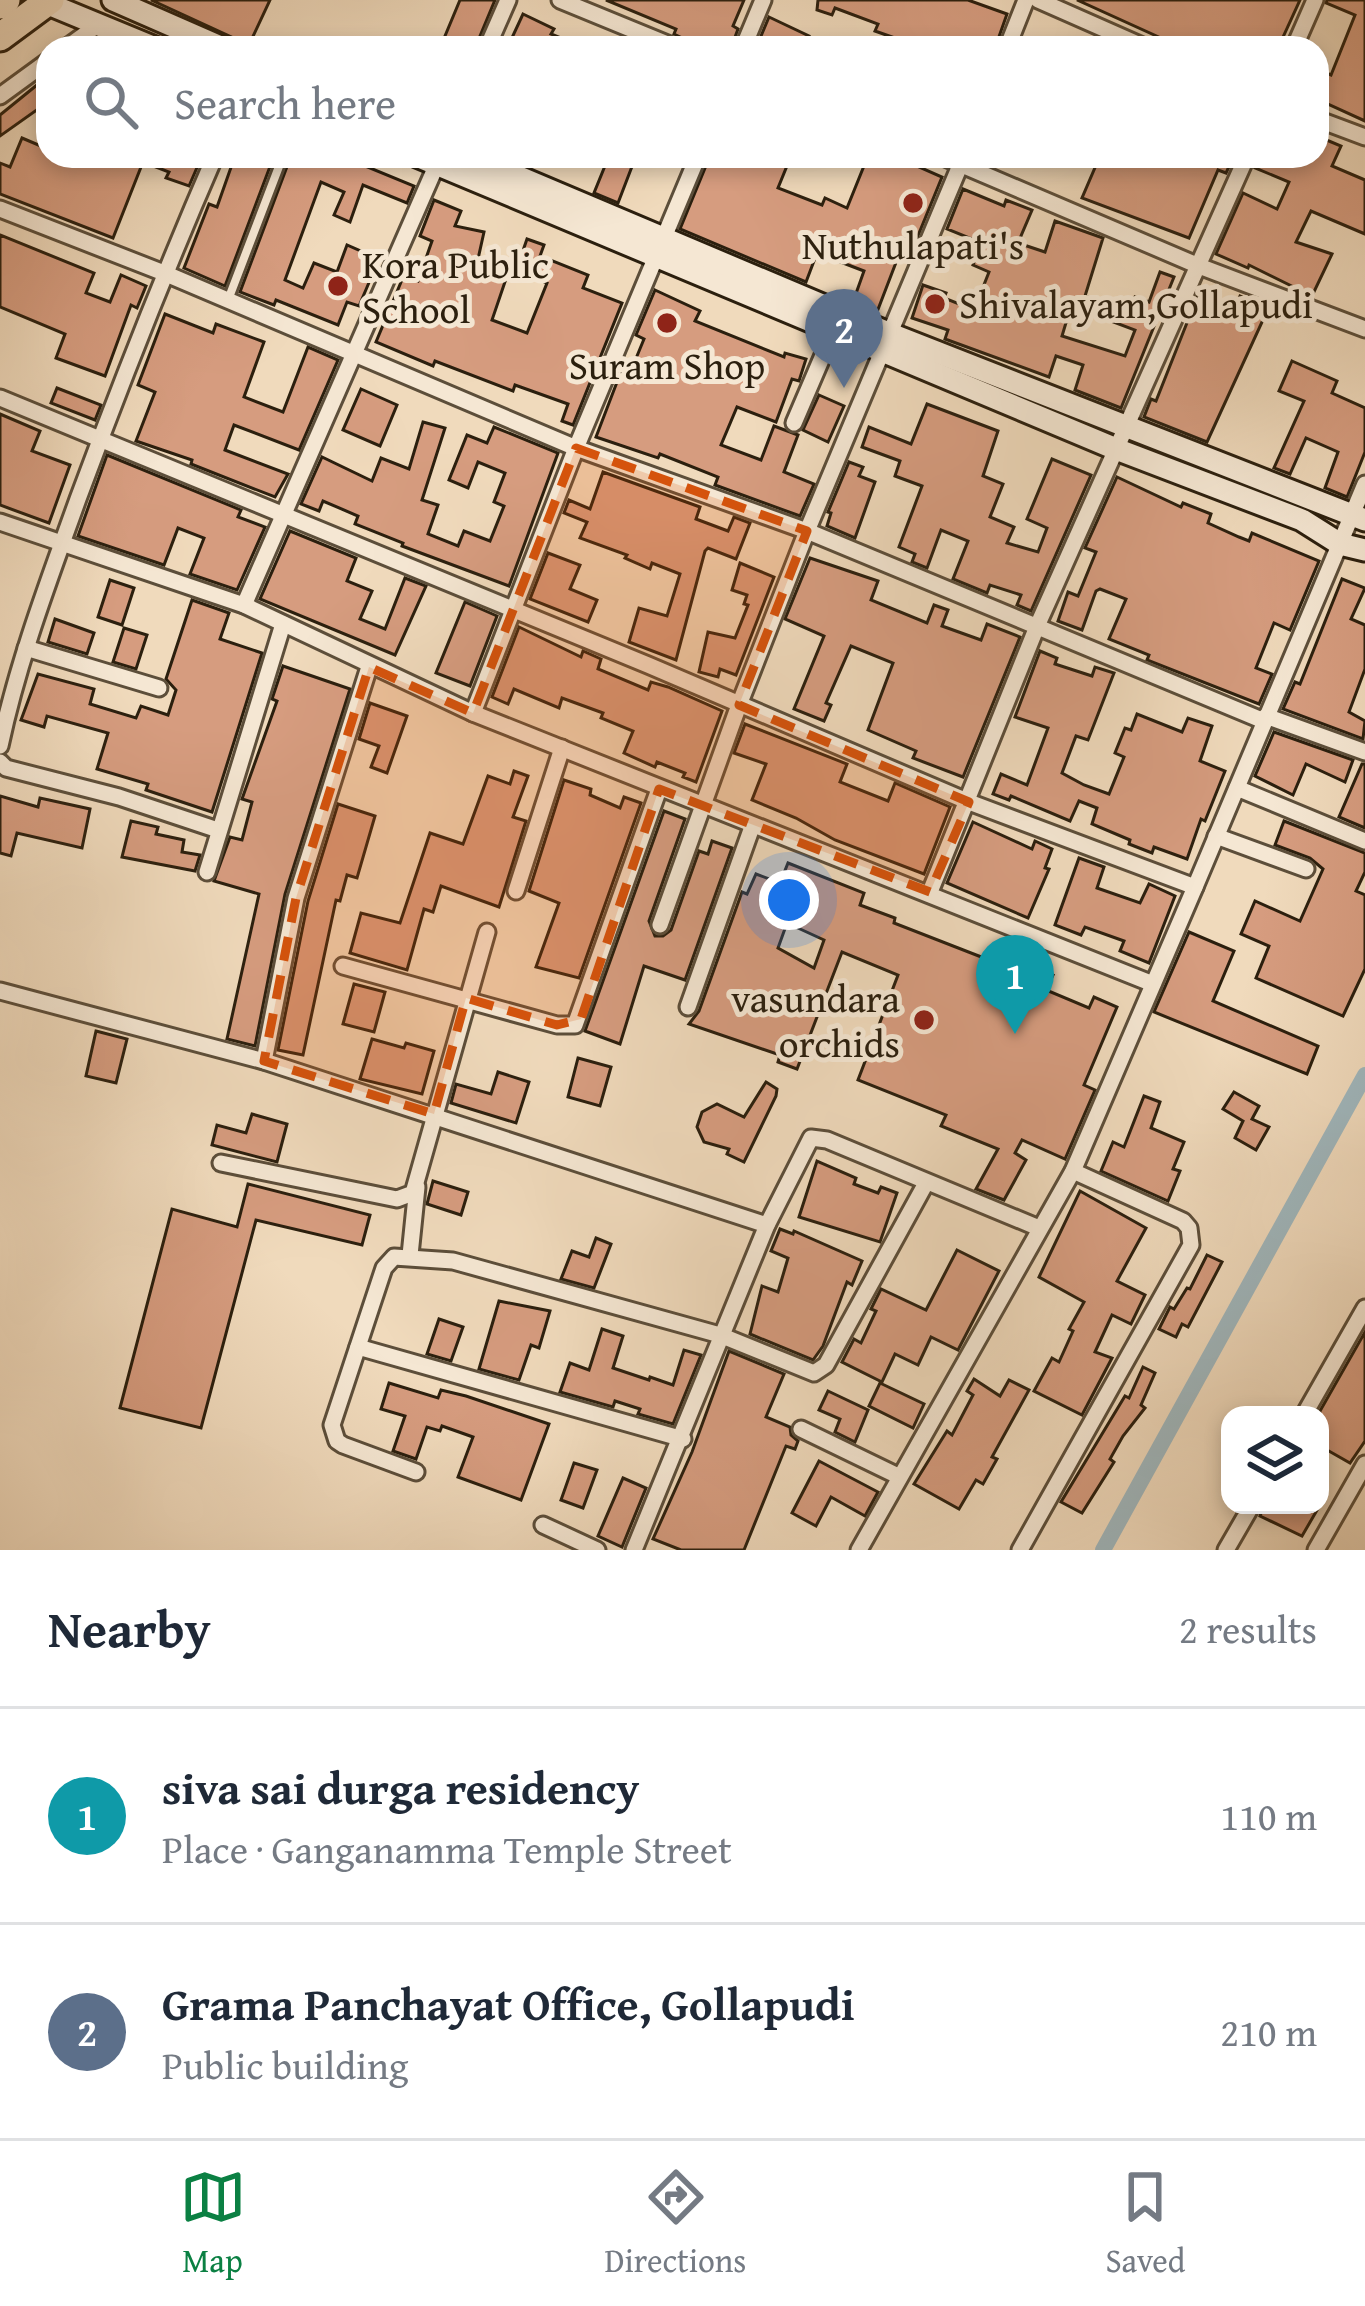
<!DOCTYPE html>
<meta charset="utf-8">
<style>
:root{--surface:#fff;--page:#f6f6f7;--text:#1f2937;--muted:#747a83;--line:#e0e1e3;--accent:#0b8043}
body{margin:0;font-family:"Gentium Book Plus",serif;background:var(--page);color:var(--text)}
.controls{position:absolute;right:36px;bottom:36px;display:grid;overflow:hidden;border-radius:24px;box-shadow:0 6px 18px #0003}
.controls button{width:108px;height:108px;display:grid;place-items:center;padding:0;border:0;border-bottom:3px solid var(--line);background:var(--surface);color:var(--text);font:60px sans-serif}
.you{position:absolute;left:789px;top:900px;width:42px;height:42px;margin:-30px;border:9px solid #fff;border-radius:50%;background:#1a73e8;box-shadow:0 0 0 18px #1a73e833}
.badge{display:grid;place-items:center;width:78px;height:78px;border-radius:50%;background:var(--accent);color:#fff;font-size:39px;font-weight:700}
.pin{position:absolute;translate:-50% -99px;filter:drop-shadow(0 3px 6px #0008)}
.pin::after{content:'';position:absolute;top:63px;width:42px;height:36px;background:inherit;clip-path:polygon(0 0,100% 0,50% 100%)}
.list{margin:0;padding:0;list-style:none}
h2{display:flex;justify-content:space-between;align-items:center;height:156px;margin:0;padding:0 48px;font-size:51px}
h2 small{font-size:39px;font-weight:400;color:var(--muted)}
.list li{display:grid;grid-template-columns:78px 1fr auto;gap:36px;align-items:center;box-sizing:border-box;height:216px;padding:0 48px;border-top:3px solid var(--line)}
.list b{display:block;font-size:45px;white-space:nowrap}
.list p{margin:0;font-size:39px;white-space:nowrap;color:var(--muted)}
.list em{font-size:39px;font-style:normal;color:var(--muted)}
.icon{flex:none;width:66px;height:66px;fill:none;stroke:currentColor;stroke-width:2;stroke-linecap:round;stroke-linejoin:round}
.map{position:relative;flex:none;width:1365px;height:1550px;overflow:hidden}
.search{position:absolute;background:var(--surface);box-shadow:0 6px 18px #0003;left:36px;right:36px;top:36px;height:132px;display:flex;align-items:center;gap:30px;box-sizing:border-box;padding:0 42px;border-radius:36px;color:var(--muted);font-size:45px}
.sheet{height:588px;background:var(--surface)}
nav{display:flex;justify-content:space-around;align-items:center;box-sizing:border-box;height:168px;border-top:3px solid var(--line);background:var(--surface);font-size:33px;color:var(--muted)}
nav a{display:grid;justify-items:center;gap:6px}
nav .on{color:var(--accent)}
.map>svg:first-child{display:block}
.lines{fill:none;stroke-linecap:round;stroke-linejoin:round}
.canal{stroke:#a0b7bd;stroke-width:16}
.building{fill:#d69c7f;stroke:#2b1f0e;stroke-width:3;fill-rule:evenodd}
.lane-casing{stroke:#5c4e3a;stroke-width:14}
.street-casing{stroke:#5c4e3a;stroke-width:21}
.secondary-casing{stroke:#2b1f0e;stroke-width:27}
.highway-casing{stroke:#2b1f0e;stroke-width:33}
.lane{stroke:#f5e7d3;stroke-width:8}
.street{stroke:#f5e7d3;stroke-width:15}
.secondary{stroke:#f5e7d3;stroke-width:21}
.highway{stroke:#f0dabc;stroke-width:27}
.marked{fill:#d5530c;fill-opacity:0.2;stroke:#d5530c;stroke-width:9;stroke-dasharray:24 15;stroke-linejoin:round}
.poi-dot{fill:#8f2418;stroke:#f5e7d3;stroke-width:4.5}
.labels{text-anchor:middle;stroke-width:10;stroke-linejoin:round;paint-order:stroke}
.poi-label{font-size:39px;fill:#2b1f0e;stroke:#f5e7d3}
</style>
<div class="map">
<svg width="1365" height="1550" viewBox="0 0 1365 1550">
<rect width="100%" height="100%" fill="#f0dabc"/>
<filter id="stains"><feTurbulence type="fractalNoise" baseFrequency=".00167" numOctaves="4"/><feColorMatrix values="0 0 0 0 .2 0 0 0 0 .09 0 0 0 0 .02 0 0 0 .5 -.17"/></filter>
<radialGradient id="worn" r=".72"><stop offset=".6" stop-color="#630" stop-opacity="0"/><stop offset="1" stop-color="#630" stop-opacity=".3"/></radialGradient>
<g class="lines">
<path class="canal" d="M1103,1550L1365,1075"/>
</g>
<g class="building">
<path d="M151,0H270L249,45Z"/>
<path d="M460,0H495L475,48H440Z"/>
<path d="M606,0H744L733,26L738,29L731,48L702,43L701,47L674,34L676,29Z"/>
<path d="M818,0H968L1007,14L995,48H907L909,43L875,31L878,24L835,8L832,15L817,10Z"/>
<path d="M1077,0H1300L1278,48H1183Z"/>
<path d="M1327,0H1365V121L1317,99V69L1331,75L1355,15L1326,3Z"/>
<path d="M523,14L554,29L551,34L585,48H524L510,42Z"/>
<path d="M769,17L809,36L804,48H756Z"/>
<path d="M48,76V102L0,136V115Z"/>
<path d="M1317,136L1341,146L1332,166L1365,180V234L1311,211L1296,242L1332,254L1312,296L1249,265L1248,268L1216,254L1243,193L1277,209L1289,182L1255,168L1259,156H1317Z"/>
<path d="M22,138L48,149V156H202L189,186L166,178L169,172L143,162L113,238L0,194V163L10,167Z"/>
<path d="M235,156H274L225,286L184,268L209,204L217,207Z"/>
<path d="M291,156H341L414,186L407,203L363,185L350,222L334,215L344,192L321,182L285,280L303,288L314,263L337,272L347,245L379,259L359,306L347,302L338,325L276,300L274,305L240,292Z"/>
<path d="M609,156H636L618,203L594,193Z"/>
<path d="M710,156H791L778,188L822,205L825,198L847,208L868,156H904L903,160L942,177L915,243L905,239L877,312L853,302L864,271L817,253L806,282L680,229Z"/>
<path d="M1100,156H1234L1226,173L1218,170L1189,238L1082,198Z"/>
<path d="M963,189L1004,206L1006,200L1032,210L1018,243L1045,252L1055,221L1103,238L1085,296L1131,310L1135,297L1149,302L1160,272L1174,277L1121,408L1075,390L1083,365L1056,356L1049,377L945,339L948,330L912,318L923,285L946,293L944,298L974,310L989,272L973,265L982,243L947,229ZM1071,306L1135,330L1125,356L1062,336Z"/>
<path d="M434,200L461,211L455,226L484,232L478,259L509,270L492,320L527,333L547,283L516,271L527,239L544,245L540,256L588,275L583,288L622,303L573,425L562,421L568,404L515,385L513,391L435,361L433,366L376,342L404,275L418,281L432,241L420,236Z"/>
<path d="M0,235L94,273L86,293L110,302L121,275L146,286L137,308L131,305L105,376L56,358L65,334L0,307Z"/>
<path d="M655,290L700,311L695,321L784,357L785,353L806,359L799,381L792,379L776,422L737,407L721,445L761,460L774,426L798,435L784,472L814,484L800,516L715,485L718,477L660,454L658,458L596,437L622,369L630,373L644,339L636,335Z"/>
<path d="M1198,295L1233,312L1240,296L1268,309L1207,442L1144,417L1151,399L1156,401Z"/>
<path d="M165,314L213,333L216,324L264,342L244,397L283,412L308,347L338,360L299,450L234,425L225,450L288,474L275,497L191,464L192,460L136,441L155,392L138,385Z"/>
<path d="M1292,361L1337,381L1332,393L1365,408V452L1347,497L1325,488L1338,452L1306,438L1290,474L1274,468L1304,401L1279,391Z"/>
<path d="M57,388L101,405L95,420L51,403Z"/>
<path d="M361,389L397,405L380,446L343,430Z"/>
<path d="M819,395L844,406L828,442L803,430Z"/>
<path d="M927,404L998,431L983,476L1003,484L990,517L1014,527L1007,543L1038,552L1047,528L1027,519L1052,459L1091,475L1031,611L1017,605L1021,595L990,585L987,593L953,579L968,541L941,530L927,568L912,562L915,554L899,547L922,486L895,476L900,461L862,447L869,427L911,444Z"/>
<path d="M0,414L40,431L32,451L70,465L49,523L0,505Z"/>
<path d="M423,422L445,428L422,500L438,505L428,534L458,546L464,531L490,541L504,506L494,502L505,473L478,462L468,488L449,480L467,435L487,443L494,427L558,453L509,586L402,546L403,543L355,524L358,516L323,501L319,511L301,504L322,457L372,481L381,458L409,469Z"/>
<path d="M107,455L241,510L238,517L265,527L237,590L190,574L204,538L178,528L164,565L78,536Z"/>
<path d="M849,462L863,467L859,476L875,482L855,538L827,526L831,513L828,512Z"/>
<path d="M603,472L700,507L696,519L728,531L734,517L750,523L736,559L708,548L705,551L676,660L629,642L639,608L667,616L680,574L652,563L650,569L625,558L627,555L580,538L587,522L564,513L569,500L590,509Z"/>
<path d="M1117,477L1181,507L1183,503L1211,514L1208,523L1239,537L1249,541L1252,533L1319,561L1290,630L1274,623L1256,668L1272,674L1259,704L1147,660L1149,655L1109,639L1126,599L1100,589L1096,591L1082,630L1058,621L1068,592L1078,596L1096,552L1085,548Z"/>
<path d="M290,531L356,558L347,581L372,591L360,619L385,629L405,578L426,586L395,655L260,599Z"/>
<path d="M548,553L580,565L570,589L597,600L588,622L530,599Z"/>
<path d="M810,558L878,581L871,600L927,623L934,605L948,610L942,626L981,640L987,624L1020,637L963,777L913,758L916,751L868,730L893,663L851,646L826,703L831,705L824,721L794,709L824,636L785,619Z"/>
<path d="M740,563L774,577L736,675L720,669L718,677L699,672L708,632L735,638L748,605L744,604L747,595L732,590Z"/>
<path d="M1342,579L1365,588L1351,619L1365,625V669L1349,712L1365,721L1363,739L1283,709L1295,682L1300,684Z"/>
<path d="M110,580L134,588L122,625L98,617Z"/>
<path d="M192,600L229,613L220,639L262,653L212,812L146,790L148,784L97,769L108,733L47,716L44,727L21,720L38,674L94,689L90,704L136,718L141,706L168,715L176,690L166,679Z"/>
<path d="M465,602L497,616L470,686L436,673Z"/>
<path d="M55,619L94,633L87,654L48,642Z"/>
<path d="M519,627L581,657L583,651L601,659L598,669L648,690L651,682L668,687L722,711L696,782L683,777L685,773L657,762L655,767L624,753L633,731L601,718L603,713L562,698L559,708L514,689L508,704L492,697Z"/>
<path d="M124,628L147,635L136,669L113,662Z"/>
<path d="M1040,651L1057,658L1055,664L1092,676L1095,667L1114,673L1088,740L1076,736L1062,773L1084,785L1109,794L1124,757L1115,753L1125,728L1131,730L1137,714L1182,732L1188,718L1212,726L1200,761L1225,771L1205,821L1201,819L1187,859L1154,847L1152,853L1129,844L1130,840L1092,824L1097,808L1079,801L1070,821L1011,796L1009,800L993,794L1001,774L1027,785L1048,728L1015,717Z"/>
<path d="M283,666L350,689L285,894L255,1046L227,1039L259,894L214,881L230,837L242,840L252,802L242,799L277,701L272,699Z"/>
<path d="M370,703L407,716L387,773L371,767L379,746L359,739Z"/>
<path d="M745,724L847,764L840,782L888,801L895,783L950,807L924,874L835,840L796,818L752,800L766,764L734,753Z"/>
<path d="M1274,732L1353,760L1345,782L1306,764L1293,795L1255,776Z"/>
<path d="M1362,764H1365V828L1339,817Z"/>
<path d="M514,771L528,776L513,817L526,821L499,907L441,886L433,912L424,909L407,970L350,953L361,913L400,923L430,833L463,844L488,776L510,784Z"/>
<path d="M564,780L591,789L590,795L620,808L624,797L641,803L579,978L536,967L559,903L529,891Z"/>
<path d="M0,796L38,807L40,798L90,809L82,848L17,833L11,856L0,853Z"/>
<path d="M338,804L375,816L357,878L347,875L340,901L336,900L303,1055L278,1050L308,901Z"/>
<path d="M664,811L685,819L649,921L655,936H663L671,930L699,851L708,854L712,841L732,848L685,980L644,966L620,1044L585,1031Z"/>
<path d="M131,821L158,827L156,834L184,840L182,852L200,855L195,871L122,857Z"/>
<path d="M1284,821L1365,853V872L1356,891L1365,895V969L1343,1016L1256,978L1269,946L1241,934L1255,901L1300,921L1323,869L1310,858L1275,845Z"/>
<path d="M973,822L1032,849L1035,841L1052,849L1045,868L1049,869L1028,918L947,883Z"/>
<path d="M1079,858L1104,867L1097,888L1140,903L1149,884L1175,896L1149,963L1120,951L1124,941L1085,927L1081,935L1055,925Z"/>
<path d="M788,863L864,893L860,905L895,918L894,923L1007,967L1011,958L1053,975L1046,990L1089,1008L1094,997L1117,1007L1084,1085L1095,1090L1065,1159L1022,1140L1015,1153L1026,1160L1004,1200L976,1189L998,1149L941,1126L946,1115L858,1080L898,975L842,952L797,1069L778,1062L780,1055L689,1024L699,1011L742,892L747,894L756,874L780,883ZM787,923L824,940L814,968L778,948Z"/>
<path d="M1189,932L1234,951L1213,1001L1318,1046L1307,1074L1154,1012Z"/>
<path d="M354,984L385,992L374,1032L343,1024Z"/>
<path d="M96,1031L127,1039L116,1083L86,1076Z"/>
<path d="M372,1039L404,1048L406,1043L434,1051L422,1094L360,1079Z"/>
<path d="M578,1058L611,1067L600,1106L568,1097Z"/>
<path d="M498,1072L529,1082L516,1123L451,1103L456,1084L491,1094Z"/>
<path d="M766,1082L777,1089L776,1096L744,1162L727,1154L729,1149L704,1142L697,1127L702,1112L717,1104L744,1117Z"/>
<path d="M1234,1092L1259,1106L1252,1119L1269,1127L1256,1150L1235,1138L1243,1121L1223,1109Z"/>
<path d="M1144,1096L1160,1102L1151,1128L1184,1142L1173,1169L1180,1171L1168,1201L1101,1171L1113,1142L1124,1147Z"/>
<path d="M252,1114L287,1124L277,1162L212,1145L217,1125L246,1133Z"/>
<path d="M817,1161L856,1178L854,1184L878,1193L881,1187L897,1193L880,1242L799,1217Z"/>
<path d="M433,1181L468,1192L461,1215L427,1204Z"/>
<path d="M248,1184L370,1215L362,1245L256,1220L201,1428L120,1408L172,1209L237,1227Z"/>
<path d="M1080,1191L1146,1228L1117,1281L1145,1295L1131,1324L1112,1315L1095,1352L1112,1358L1082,1415L1034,1391L1052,1358L1059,1362L1073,1331L1069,1329L1084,1302L1039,1277Z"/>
<path d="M780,1229L793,1234L794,1231L862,1261L852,1285L847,1282L823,1346L813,1360L750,1334L762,1286L778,1292L788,1258L771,1251Z"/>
<path d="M596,1238L611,1244L594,1288L561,1279L572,1251L589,1257Z"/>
<path d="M957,1250L999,1271L958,1350L931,1337L918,1365L895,1354L882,1382L842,1362L854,1339L861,1343L876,1311L871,1309L881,1289L926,1310Z"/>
<path d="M1207,1255L1222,1262L1188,1327L1182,1324L1176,1337L1159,1329L1170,1307L1174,1309L1187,1288L1190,1289Z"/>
<path d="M499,1301L550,1311L539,1348L531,1345L519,1380L479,1369Z"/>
<path d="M439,1319L463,1327L451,1361L427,1354Z"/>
<path d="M602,1329L623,1336L613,1368L649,1380L650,1377L673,1385L684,1350L701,1355L673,1424L638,1414L640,1409L615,1401L613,1407L560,1392L570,1363L589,1370Z"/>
<path d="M1365,1332V1441L1350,1463L1320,1446V1411Z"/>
<path d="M729,1351L784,1374L766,1417L790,1427L791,1435L798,1441L795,1449L786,1446L744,1550H681L653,1539L692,1452Z"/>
<path d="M1143,1367L1155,1373L1141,1405L1145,1408L1123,1436L1110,1459L1114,1462L1082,1513L1061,1502L1125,1396L1129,1398Z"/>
<path d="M974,1379L1000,1396L1009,1380L1029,1390L992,1457L997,1459L983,1484L976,1480L959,1509L914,1484L947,1431L952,1435L973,1395L967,1391Z"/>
<path d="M389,1383L438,1398L441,1390L466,1396L549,1424L521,1500L458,1477L473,1437L442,1426L440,1431L427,1427L416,1459L393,1451L405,1416L381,1409Z"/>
<path d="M880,1383L924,1404L913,1428L869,1406Z"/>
<path d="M828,1391L868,1410L855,1442L835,1432L840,1419L819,1410Z"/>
<path d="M819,1461L878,1492L865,1516L831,1497L816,1526L792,1513Z"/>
<path d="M574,1463L597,1470L583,1508L561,1500Z"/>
<path d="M623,1478L646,1488L622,1547L598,1536Z"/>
<path d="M1264,1505H1320L1302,1536L1260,1516Z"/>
</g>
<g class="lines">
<defs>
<path id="lane" d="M228,300L283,156"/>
<g id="street">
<path d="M560,0L677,48"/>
<path d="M1038,0L1147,48"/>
<path d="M66,48L99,24"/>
<path d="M487,48L508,0"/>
<path d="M743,48L763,0"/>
<path d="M1007,48L1026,0"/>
<path d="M1294,48L1315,0"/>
<path d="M0,96L48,61"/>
<path d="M1317,119L1365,137"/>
<path d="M941,156L1199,266L1365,329"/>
<path d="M0,209L164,273L576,448L807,531L1264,721"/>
<path d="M0,398L648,665L969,802L1195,887L1365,484"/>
<path d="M794,423L833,332"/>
<path d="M0,522L244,605L473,713L1153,984"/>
<path d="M244,605L440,157"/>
<path d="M26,648L159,688"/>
<path d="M473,713L576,448L698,156"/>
<path d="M1266,716L1365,752"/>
<path d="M0,746C18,661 49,580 78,499C121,383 166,269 215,156"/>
<path d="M0,762L6,768L119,797L218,830"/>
<path d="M1237,788L1365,841"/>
<path d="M1216,836L1306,869"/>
<path d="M207,872L283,624"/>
<path d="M516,891L562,748"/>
<path d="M930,892L1038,624L1247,156"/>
<path d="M660,925L739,705L807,531L964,156"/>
<path d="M343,966L557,1025H575L659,789"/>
<path d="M0,991L264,1061L767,1225"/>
<path d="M688,1007L752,827"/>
<path d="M264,1061L296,898L369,667"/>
<path d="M221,1163L397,1199L413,1193L487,932"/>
<path d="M410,1255L417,1187"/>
<path d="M358,1347L683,1439"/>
<path d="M1304,1415L1365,1308"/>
<path d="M801,1429L898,1476"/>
<path d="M416,1472L343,1445L337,1441L332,1425L384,1268L394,1257L453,1261L720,1335L814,1373L826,1365L926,1183"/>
<path d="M543,1525L597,1550"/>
<path d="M634,1550L767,1225L811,1138L827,1140L1039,1228"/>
<path d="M859,1550L1073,1171L1195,887"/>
<path d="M1020,1550L1191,1245L1189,1228L1183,1221L1073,1171"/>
<path d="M1226,1550L1252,1505"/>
<path d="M1316,1550L1365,1464"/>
</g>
<g id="secondary">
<path d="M113,0L223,48"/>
<path d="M46,3L155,48"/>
<path d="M417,156L1116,449L1302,520L1340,544L1365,550"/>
<path d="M469,156L888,333L1365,520"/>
</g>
<g id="highway">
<path d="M0,5L6,0"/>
<path d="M0,37L50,0"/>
</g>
</defs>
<use href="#lane" class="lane-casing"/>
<use href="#street" class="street-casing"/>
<use href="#secondary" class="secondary-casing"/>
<use href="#highway" class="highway-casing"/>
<use href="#lane" class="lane"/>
<use href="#street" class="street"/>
<use href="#secondary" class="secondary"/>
<use href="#highway" class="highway"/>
</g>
<path class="marked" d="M576,448L807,531L739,705L969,802L930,892L659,789L581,1019L557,1025L466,998L434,1114L264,1061L296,898L369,667L473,713Z"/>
<g class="poi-dot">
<circle cx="913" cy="203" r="12"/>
<circle cx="338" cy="286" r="12"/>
<circle cx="935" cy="304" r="12"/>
<circle cx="667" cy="323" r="12"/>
<circle cx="924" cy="1020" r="12"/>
</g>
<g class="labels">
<g class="poi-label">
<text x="913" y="259">Nuthulapati's</text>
<text x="362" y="278" text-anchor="start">Kora Public<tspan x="362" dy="45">School</tspan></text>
<text x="959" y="318" text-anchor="start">Shivalayam,Gollapudi</text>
<text x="667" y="379">Suram Shop</text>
<text x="900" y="1012" text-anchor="end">vasundara<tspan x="900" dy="45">orchids</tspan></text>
</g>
</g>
<rect width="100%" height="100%" filter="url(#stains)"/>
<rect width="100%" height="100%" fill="url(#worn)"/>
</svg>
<div class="controls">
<button><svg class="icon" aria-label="layers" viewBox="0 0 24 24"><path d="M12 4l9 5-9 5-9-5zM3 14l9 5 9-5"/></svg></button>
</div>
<div class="you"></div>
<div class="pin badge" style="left:1015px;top:1034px;background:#0f9aa8">1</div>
<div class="pin badge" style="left:844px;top:388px;background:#5c6f8a">2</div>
<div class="search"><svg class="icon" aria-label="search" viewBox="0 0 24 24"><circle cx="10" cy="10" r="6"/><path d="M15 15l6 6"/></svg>Search here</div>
</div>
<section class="sheet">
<h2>Nearby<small>2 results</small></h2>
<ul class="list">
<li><span class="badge" style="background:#0f9aa8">1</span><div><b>siva sai durga residency</b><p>Place · Ganganamma Temple Street</p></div><em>110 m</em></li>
<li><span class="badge" style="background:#5c6f8a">2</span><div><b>Grama Panchayat Office, Gollapudi</b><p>Public building</p></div><em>210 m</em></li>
</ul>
</section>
<nav>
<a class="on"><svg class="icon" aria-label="map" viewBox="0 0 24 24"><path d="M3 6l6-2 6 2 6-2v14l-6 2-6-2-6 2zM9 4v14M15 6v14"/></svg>Map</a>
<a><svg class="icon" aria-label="directions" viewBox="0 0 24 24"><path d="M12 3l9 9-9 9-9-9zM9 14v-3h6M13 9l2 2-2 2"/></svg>Directions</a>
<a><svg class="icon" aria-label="saved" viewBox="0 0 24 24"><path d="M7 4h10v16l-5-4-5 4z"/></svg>Saved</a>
</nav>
